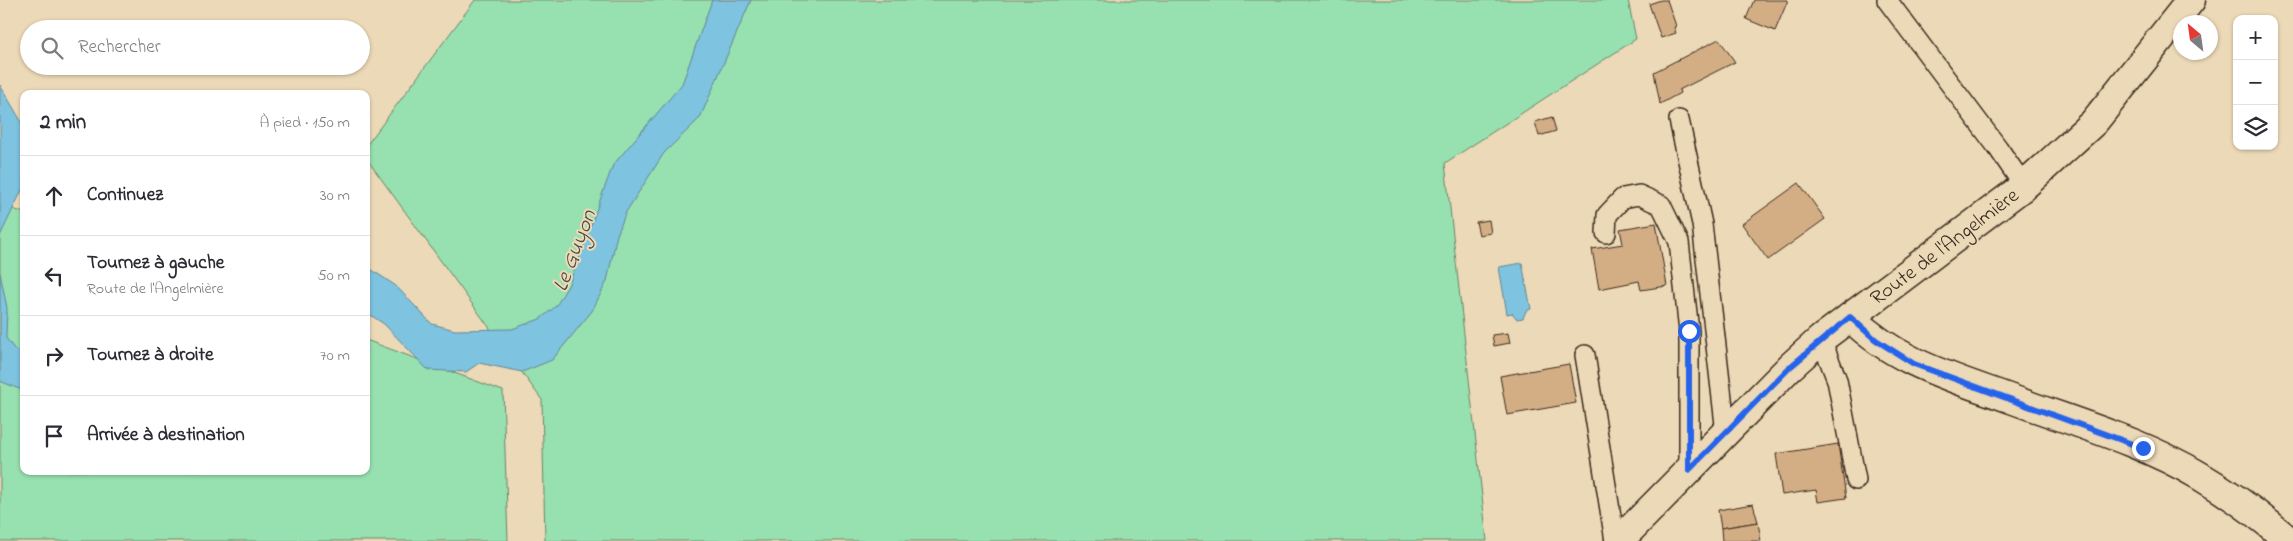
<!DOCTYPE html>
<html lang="fr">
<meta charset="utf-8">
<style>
:root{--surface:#fff;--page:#f7f7f7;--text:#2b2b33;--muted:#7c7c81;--line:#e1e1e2}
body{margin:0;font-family:"Indie Flower",sans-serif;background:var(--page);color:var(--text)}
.controls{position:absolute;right:15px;top:15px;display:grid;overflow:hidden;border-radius:10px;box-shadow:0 1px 4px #0004}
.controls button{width:45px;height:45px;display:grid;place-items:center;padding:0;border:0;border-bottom:1px solid var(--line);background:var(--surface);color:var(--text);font:25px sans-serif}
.compass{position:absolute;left:2173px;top:15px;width:45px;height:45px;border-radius:50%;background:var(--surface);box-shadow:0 1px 4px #0004;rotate:331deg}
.stop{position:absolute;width:15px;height:15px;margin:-11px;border:4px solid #2563eb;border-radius:50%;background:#fff}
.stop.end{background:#2563eb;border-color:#fff;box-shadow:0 1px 5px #0008}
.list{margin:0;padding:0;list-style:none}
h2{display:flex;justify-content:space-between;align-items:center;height:65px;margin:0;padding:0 20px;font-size:21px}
h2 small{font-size:16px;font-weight:400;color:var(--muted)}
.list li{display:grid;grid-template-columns:32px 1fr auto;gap:15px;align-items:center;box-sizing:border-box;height:80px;padding:0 20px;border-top:1px solid var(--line)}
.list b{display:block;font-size:19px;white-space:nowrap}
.list p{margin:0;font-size:16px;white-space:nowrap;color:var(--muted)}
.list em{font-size:16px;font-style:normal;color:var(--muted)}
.icon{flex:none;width:28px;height:28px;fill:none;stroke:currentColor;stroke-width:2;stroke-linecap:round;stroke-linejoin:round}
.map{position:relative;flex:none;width:2293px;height:541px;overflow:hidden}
.search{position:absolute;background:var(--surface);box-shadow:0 1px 4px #0004;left:20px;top:20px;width:350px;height:55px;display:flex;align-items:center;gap:12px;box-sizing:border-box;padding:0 18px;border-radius:28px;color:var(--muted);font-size:19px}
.panel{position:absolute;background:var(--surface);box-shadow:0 1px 4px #0004;left:20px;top:90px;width:350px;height:385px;border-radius:10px}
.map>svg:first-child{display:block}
.green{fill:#97e0b0;stroke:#698567}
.water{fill:#7ec3df;stroke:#638692}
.building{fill:#d3ae85;stroke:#3b2a1e}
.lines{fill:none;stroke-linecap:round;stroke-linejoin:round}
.service-casing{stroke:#3b2a1e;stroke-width:22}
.minor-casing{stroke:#3b2a1e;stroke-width:31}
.service{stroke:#ecd9b7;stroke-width:19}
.minor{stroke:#ecd9b7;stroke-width:28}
.route{stroke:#2563eb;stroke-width:6}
.labels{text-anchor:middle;stroke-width:4;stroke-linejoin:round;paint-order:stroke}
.street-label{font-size:21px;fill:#3b2a1e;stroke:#ecd9b7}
.water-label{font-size:22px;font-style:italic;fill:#484945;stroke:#ecd9b7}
</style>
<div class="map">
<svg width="2293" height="541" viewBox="0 0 2293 541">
<rect width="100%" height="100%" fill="#ecd9b7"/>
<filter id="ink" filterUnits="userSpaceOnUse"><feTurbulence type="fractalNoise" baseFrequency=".02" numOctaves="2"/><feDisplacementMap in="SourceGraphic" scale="10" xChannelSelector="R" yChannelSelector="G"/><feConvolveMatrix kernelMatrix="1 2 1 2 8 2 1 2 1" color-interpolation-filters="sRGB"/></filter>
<g filter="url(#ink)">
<g class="green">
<path d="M475,0H1628L1636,39L1445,163L1487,541H545L542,400L366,158V146Z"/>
<path d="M0,204L24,213V471H366V340L503,391L508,541H0Z"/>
</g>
<g class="water">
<path d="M712,0H751L700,118L664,153L626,212L617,235L607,281L592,311L552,360L522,372L479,363L466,372L428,370L384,324L366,312V266L396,286L432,324L455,330L512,329L540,319L556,306L569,284L613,165L682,84Z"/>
<path d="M0,85L24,126V186L0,236Z"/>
<path d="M1522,263L1531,309L1526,311L1523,318L1517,319L1512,313L1507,314L1499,267Z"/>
<path d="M0,273L7,308L6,338L15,350L24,352V391L0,381Z"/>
</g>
<g class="building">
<path d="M1661,0H1667L1676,26L1674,27L1676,33L1661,38L1649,4Z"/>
<path d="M1754,0H1788L1775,31L1746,19Z"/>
<path d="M1719,39L1735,62L1679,90L1680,93L1660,104L1654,72Z"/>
<path d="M1552,117L1556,131L1539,136L1535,122Z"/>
<path d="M1799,183L1825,219L1768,260L1742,224Z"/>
<path d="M1489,220L1491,233L1479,235L1476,222Z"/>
<path d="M1656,223L1667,286L1641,290L1639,281L1599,289L1592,249L1623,244L1620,229Z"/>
<path d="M1508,333L1510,343L1494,346L1492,335Z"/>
<path d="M1569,364L1576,403L1507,415L1500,376Z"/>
<path d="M1838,444L1846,498L1818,502L1816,490L1782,495L1776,454Z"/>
<path d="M1753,504L1758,522L1721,528L1718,510Z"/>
<path d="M1758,522L1761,541H1722L1721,528Z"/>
</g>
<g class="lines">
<defs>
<g id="service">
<path d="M1887,0L1998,148L2024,186"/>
<path d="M1679,120L1702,224L1726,433"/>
<path d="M1606,233L1607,215L1623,198L1639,195L1661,205L1679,242L1689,331V470"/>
<path d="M1821,339L1837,380L1856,480"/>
<path d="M1585,355L1615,541"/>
</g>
<g id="minor">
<path d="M1850,317C1896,363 1954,378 2014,400C2076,423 2143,442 2200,476C2232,495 2261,516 2289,541"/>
<path d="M1619,541L1790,367L1821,339L2024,186L2094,122L2191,0"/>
</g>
</defs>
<use href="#service" class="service-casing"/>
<use href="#minor" class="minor-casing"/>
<use href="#service" class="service"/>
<use href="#minor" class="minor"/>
</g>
</g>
<g class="lines" filter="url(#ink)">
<path class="route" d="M1689,331V470L1790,367L1850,317L1876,340L1914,364L2143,448"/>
</g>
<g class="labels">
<g class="street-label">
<text transform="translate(1944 246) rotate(-37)" y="7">Route de l'Angelmière</text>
</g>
<g class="water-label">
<text transform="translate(573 250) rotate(-69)" y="8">Le Guyon</text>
</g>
</g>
</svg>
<div class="controls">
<button>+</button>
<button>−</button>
<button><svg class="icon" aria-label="layers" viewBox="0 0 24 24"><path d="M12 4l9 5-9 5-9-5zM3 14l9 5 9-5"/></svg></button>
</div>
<svg class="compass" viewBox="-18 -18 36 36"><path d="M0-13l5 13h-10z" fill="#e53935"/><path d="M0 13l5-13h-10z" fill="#7c7c81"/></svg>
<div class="stop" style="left:1689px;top:331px"></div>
<div class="stop end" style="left:2143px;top:448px"></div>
<div class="search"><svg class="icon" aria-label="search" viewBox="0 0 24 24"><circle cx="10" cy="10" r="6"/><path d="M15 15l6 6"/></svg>Rechercher</div>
<section class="panel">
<h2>2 min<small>À pied · 150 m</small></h2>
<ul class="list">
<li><svg class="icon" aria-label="ahead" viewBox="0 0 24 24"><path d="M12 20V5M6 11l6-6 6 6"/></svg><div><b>Continuez</b></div><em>30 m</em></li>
<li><svg class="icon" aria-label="left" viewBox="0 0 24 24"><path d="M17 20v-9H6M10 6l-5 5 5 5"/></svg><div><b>Tournez à gauche</b><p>Route de l'Angelmière</p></div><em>50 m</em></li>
<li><svg class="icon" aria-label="right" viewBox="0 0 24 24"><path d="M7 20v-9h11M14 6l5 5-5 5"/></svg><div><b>Tournez à droite</b></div><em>70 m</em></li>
<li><svg class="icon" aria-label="arrive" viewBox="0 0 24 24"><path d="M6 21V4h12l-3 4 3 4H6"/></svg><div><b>Arrivée à destination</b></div></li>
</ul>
</section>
</div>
